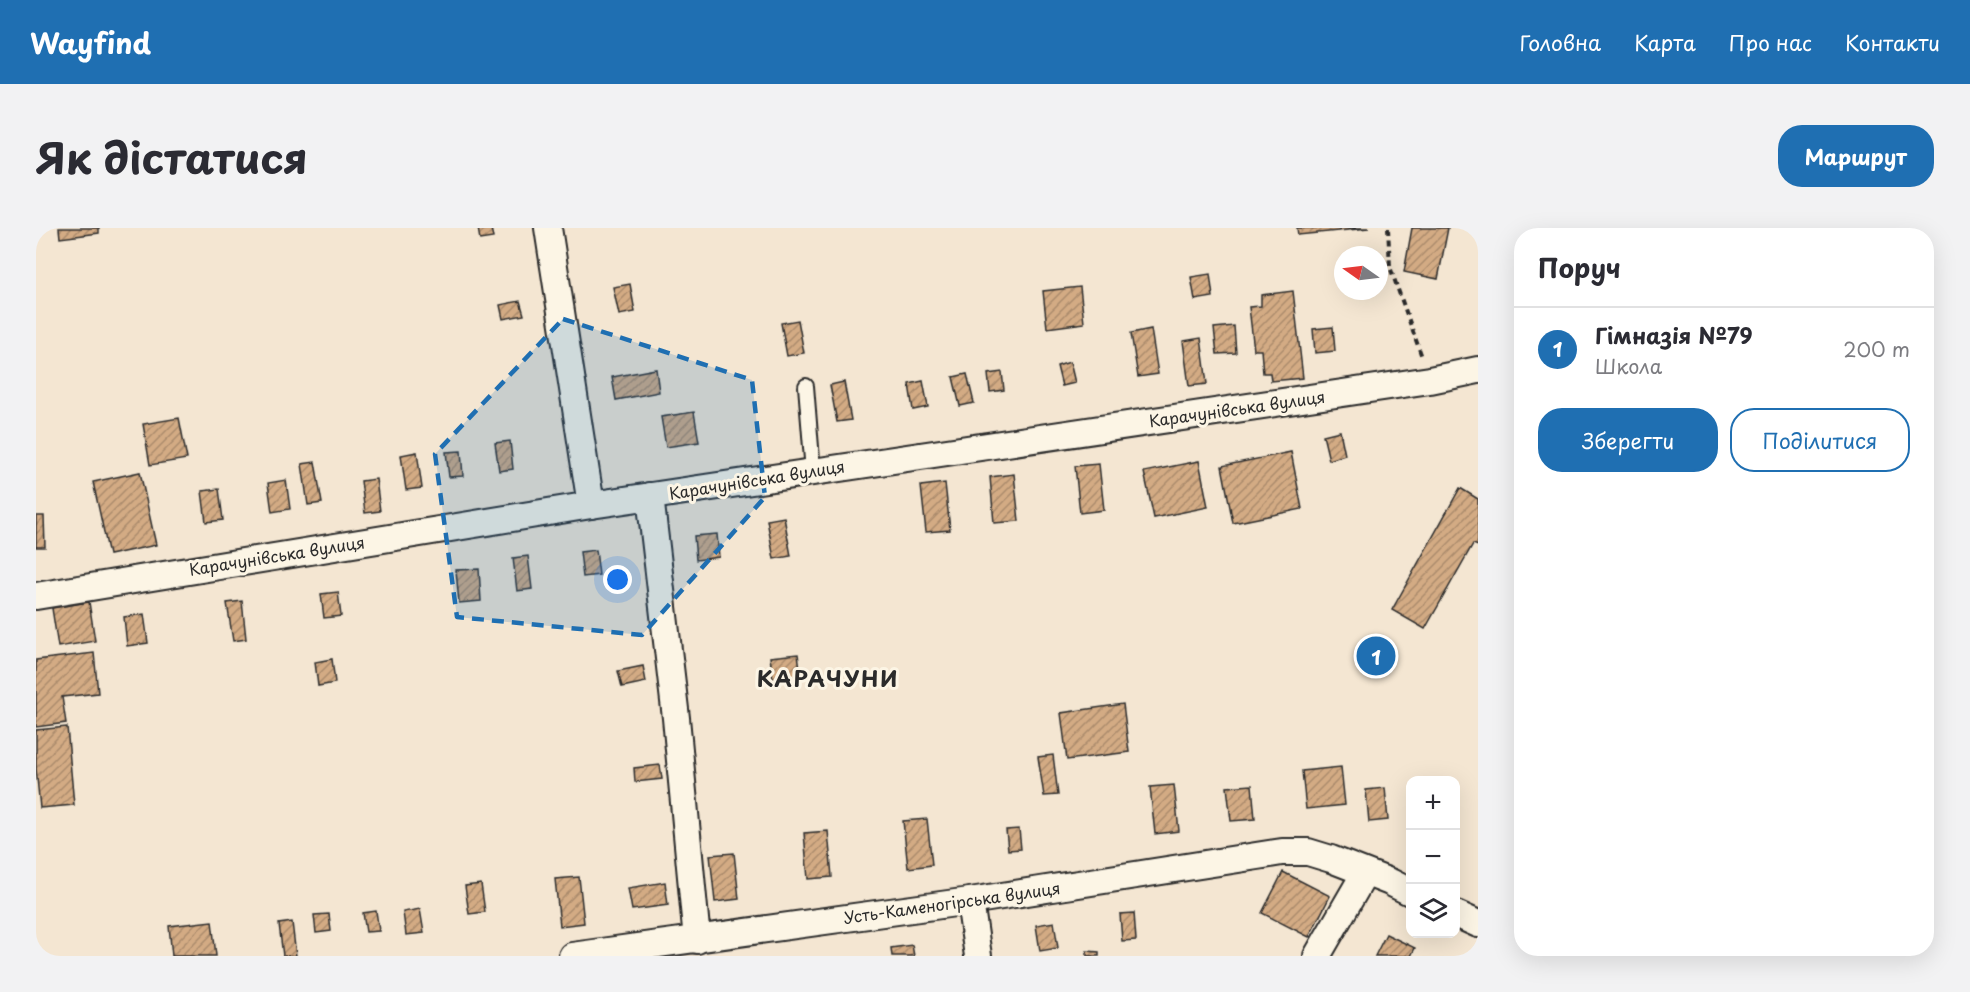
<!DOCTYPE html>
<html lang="uk">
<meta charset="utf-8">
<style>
:root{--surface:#fff;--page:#f2f2f3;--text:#2b2b33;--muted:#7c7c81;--line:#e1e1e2;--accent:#1f6fb2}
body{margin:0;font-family:"Playpen Sans",sans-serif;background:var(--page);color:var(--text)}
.controls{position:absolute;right:18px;bottom:18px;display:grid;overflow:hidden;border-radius:12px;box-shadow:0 6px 24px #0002}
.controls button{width:54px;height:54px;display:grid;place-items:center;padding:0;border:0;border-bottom:2px solid var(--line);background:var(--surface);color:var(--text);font:30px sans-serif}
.compass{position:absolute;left:1298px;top:18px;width:54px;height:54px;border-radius:50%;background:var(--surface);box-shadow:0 6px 24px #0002;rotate:284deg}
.you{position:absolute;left:582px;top:352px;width:21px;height:21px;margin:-15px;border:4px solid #fff;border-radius:50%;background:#1a73e8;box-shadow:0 0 0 9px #1a73e833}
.badge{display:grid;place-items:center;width:39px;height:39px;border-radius:50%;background:var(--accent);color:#fff;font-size:20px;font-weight:700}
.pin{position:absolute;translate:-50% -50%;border:3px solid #fff;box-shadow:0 2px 6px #0006}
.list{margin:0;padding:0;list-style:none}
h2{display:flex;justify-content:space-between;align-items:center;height:78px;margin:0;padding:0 24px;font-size:26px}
h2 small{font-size:20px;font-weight:400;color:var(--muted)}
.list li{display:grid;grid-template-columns:39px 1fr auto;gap:18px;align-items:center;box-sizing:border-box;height:84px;padding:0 24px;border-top:2px solid var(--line)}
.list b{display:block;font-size:22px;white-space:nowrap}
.list p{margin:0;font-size:20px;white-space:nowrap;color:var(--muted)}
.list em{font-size:20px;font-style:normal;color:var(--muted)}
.actions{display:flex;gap:12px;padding:18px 24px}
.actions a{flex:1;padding:14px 0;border:2px solid var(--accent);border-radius:24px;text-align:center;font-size:21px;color:var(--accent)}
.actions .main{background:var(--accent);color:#fff}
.icon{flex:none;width:33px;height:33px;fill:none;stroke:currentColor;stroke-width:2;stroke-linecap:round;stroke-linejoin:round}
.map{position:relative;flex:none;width:1442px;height:728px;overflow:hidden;border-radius:24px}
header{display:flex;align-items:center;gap:36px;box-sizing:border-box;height:84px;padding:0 30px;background:var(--accent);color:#fff}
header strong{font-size:28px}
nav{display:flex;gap:33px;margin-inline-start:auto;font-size:21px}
.intro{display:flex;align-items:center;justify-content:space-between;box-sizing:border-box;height:144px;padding:0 36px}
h1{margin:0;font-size:42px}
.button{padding:15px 27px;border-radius:24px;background:var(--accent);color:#fff;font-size:21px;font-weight:700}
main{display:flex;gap:36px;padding:0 36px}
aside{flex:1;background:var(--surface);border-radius:24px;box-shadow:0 6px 24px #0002}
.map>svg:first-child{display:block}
.building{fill:url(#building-hatch);stroke:#2b2b2b;stroke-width:1.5}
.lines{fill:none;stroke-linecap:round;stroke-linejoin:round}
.service-casing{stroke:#2b2b2b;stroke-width:18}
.minor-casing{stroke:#2b2b2b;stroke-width:30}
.path{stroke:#2b2b2b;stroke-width:4;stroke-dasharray:6 4.5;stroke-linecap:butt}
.service{stroke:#fcf5e5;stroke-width:14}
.minor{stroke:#fcf5e5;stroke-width:26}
.marked{fill:#1f6fb2;fill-opacity:0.2;stroke:#1f6fb2;stroke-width:4.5;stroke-dasharray:12 8;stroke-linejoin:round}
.labels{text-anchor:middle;stroke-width:6;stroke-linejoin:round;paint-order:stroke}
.street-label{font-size:16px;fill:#2b2b2b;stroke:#fcf5e5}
.district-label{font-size:22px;font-weight:bold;letter-spacing:1.5px;fill:#2b2b2b;stroke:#fcf5e5}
</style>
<header>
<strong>Wayfind</strong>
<nav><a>Головна</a><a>Карта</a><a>Про нас</a><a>Контакти</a></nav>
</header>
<div class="intro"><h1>Як дістатися</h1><a class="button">Маршрут</a></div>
<main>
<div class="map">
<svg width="1442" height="728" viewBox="0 0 1442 728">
<defs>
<pattern id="building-hatch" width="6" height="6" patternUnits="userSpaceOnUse" patternTransform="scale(1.5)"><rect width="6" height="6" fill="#d3ab84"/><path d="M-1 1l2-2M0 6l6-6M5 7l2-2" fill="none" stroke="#ab8b6c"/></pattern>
</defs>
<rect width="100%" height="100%" fill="#f4e6d2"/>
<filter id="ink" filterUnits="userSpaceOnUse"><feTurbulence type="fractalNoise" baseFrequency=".0167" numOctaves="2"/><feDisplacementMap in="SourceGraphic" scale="12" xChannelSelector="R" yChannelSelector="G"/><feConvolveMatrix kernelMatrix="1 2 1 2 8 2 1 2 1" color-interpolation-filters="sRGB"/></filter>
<g filter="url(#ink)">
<g class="building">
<path d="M23,0H63V5L24,10Z"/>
<path d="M442,0H455L457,10L444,12Z"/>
<path d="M1261,0H1333L1262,7Z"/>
<path d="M1376,0H1412L1402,51L1368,44Z"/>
<path d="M1174,46L1177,69L1159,72L1155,49Z"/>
<path d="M594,56L599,84L583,87L577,59Z"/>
<path d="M1044,59L1048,95L1011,100L1007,63Z"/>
<path d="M1257,63L1267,150L1235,153L1234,145H1227L1225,122H1218L1213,79L1225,78V67Z"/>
<path d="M484,73L488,87L467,91L464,77Z"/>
<path d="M762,92L768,125L751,128L745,95Z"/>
<path d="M1198,98L1200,125L1181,126L1178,100Z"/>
<path d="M1297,99L1299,123L1279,125L1277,101Z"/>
<path d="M1115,101L1122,146L1102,149L1095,105Z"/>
<path d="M1165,110L1171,156L1153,158L1147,113Z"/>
<path d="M1034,134L1039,155L1026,158L1021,138Z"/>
<path d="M620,141L623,164L580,172L576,149Z"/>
<path d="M966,144L968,162L954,164L952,146Z"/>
<path d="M931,146L938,175L924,178L917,149Z"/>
<path d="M887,153L892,179L877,182L873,156Z"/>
<path d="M808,154L815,192L801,194L794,157Z"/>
<path d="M658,184L663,214L630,219L625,189Z"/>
<path d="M143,190L151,231L114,237L107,196Z"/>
<path d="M1304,203L1309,227L1293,232L1287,207Z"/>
<path d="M474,213L477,241L463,243L459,215Z"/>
<path d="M425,223L427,248L413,249L410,224Z"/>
<path d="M381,224L386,260L370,262L365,227Z"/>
<path d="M1255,224L1266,281L1197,295L1186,238Z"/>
<path d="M1163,233L1172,279L1118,290L1108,244Z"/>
<path d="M279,234L286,275L272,277L266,236Z"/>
<path d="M1063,236L1068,282L1044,285L1039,238Z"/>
<path d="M104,244L120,317L73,327L57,254Z"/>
<path d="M978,246L983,293L958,295L954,249Z"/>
<path d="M340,251L344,283L329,285L325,253Z"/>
<path d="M250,252L254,281L236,284L232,255Z"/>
<path d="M909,255L914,302L890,304L885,258Z"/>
<path d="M1424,260L1442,271V318L1437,316L1389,401L1356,382Z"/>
<path d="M183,261L187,292L170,294L166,263Z"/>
<path d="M0,288H8L9,319H0Z"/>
<path d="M748,289L755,328L738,331L731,292Z"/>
<path d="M681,306L683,329L660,332L658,308Z"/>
<path d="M560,322L563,347L547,349L544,324Z"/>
<path d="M492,328L496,361L481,363L477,330Z"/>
<path d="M443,341L445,373L423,375L420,342Z"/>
<path d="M302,364L305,388L288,390L285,366Z"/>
<path d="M206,373L210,411L197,413L191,375Z"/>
<path d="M53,374L59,413L22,419L16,380Z"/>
<path d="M108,386L112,415L91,418L88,389Z"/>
<path d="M58,425L62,465L26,469L30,495L0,499V432Z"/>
<path d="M762,426L765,448L737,452L734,429Z"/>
<path d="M296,431L299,455L282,458L279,434Z"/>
<path d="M607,438L610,454L586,459L582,443Z"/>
<path d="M1087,476L1093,524L1031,532L1025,485Z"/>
<path d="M31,499L38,577L4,580L0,540V502Z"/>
<path d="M1017,527L1022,567L1008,568L1002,529Z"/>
<path d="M624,537L626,551L599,554L598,540Z"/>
<path d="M1305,539L1309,577L1270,581L1266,543Z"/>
<path d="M1138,557L1143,603L1119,606L1114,559Z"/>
<path d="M1216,557L1219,591L1195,593L1191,559Z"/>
<path d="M1349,560L1352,592L1333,594L1330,562Z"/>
<path d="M891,591L896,637L872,640L867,593Z"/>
<path d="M983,601L985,621L972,622L970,602Z"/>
<path d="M792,603L796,649L772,651L768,605Z"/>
<path d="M698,625L703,671L679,674L674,627Z"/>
<path d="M1247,644L1294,668L1273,709L1226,685Z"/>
<path d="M543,649L548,695L524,698L519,651Z"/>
<path d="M629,654L632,677L596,682L592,660Z"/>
<path d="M445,656L449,684L433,686L429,658Z"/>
<path d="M384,681L388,705L370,707L367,684Z"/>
<path d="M340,683L343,703L330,704L327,685Z"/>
<path d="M1098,685L1100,712L1086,713L1084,686Z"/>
<path d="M293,686L295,703L280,705L278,687Z"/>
<path d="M176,693L180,728H136L133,698Z"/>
<path d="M256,694L260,728H247L243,696Z"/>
<path d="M1018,694L1022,720L1004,723L1000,697Z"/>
<path d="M1350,706L1379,720L1375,728H1339Z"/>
<path d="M876,717L878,728H856L855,720Z"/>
<path d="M1051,723L1063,724V728H1051Z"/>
</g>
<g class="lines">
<defs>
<path id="service" d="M770,158L777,244"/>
<g id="minor">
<path d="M512,0L555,277"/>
<path d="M614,268L640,490L661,712"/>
<path d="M0,368L555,277L1394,152L1442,142"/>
<path d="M934,673L942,728"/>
<path d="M1420,686L1442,696"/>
<path d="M536,728L934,673L1246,624H1272L1295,631L1354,654L1374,664"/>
<path d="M1281,728L1329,645"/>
</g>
</defs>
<use href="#service" class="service-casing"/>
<use href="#minor" class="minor-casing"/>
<path class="path" d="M1352,0L1354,39L1386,129"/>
<use href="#service" class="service"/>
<use href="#minor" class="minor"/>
</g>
</g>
<path class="marked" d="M527,91L716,152L729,269L606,407L421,389L399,226Z"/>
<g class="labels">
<g class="street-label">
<text transform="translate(1201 181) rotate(-8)" y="6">Карачунівська вулиця</text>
<text transform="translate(721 252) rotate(-9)" y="6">Карачунівська вулиця</text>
<text transform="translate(241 328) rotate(-9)" y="6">Карачунівська вулиця</text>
<text transform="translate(916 675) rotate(-8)" y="6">Усть-Каменогірська вулиця</text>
</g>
<g class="district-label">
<text x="792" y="459">КАРАЧУНИ</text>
</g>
</g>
</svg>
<div class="controls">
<button>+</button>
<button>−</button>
<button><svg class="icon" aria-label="layers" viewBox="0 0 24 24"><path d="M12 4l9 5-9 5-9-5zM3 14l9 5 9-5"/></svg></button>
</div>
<svg class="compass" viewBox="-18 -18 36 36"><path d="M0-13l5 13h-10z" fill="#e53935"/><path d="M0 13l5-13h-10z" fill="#7c7c81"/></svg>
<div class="you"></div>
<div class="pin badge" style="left:1340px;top:428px">1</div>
</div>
<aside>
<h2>Поруч<small></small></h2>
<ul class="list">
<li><span class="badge">1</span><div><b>Гімназія №79</b><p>Школа</p></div><em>200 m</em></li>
</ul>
<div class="actions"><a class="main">Зберегти</a><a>Поділитися</a></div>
</aside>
</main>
